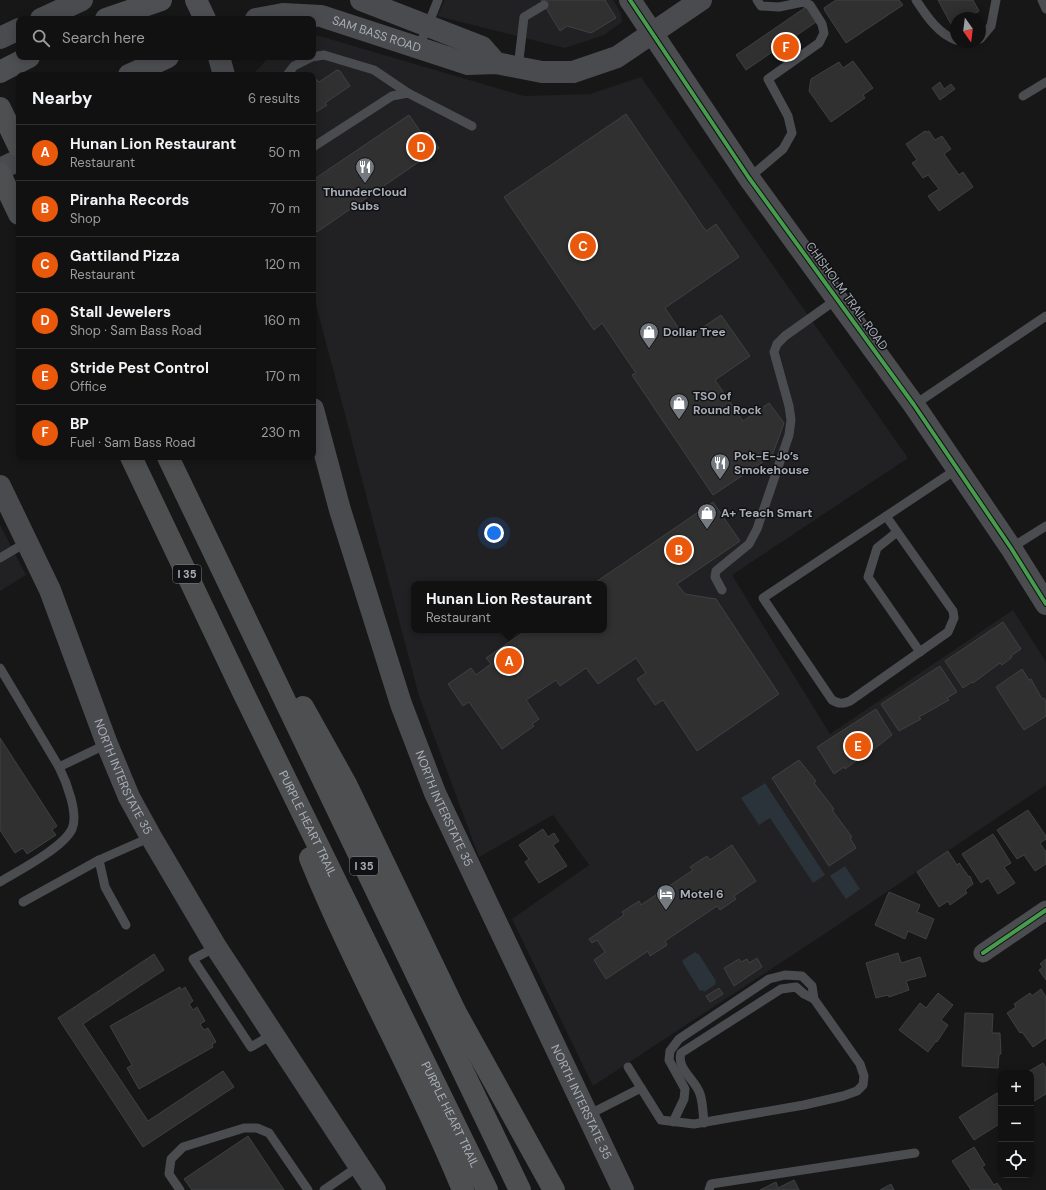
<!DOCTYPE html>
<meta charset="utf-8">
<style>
:root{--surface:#111;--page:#1e1f1f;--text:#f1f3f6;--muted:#9c9d9f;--line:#303131;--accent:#ea580c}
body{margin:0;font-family:"DM Sans",sans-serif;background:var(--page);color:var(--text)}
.controls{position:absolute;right:12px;bottom:12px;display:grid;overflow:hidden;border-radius:8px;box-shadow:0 2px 10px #0003}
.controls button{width:36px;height:36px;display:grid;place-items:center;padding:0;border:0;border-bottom:1px solid var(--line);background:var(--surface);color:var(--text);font:20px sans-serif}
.compass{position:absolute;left:950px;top:12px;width:36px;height:36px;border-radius:50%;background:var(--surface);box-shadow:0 2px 10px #0003;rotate:166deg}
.you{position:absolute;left:494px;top:533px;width:14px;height:14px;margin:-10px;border:3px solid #fff;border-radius:50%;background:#1a73e8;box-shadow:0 0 0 6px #1a73e833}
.badge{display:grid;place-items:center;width:26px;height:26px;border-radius:50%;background:var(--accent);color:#fff;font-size:13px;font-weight:700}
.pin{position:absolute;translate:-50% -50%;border:2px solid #fff;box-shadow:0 1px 4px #0006}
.popup{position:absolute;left:411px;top:581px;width:196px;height:52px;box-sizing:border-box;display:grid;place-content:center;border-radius:8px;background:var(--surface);filter:drop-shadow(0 1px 3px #0005);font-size:13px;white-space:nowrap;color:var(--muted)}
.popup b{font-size:15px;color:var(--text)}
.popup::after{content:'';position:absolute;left:50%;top:100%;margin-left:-8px;border:8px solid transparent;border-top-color:var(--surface)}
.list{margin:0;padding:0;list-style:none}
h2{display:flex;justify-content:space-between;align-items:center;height:52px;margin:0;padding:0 16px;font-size:17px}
h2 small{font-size:13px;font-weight:400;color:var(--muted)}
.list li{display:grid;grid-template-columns:26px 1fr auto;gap:12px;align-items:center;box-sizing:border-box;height:56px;padding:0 16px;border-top:1px solid var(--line)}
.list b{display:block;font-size:15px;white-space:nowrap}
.list p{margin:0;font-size:13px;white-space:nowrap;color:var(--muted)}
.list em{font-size:13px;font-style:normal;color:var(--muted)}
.icon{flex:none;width:22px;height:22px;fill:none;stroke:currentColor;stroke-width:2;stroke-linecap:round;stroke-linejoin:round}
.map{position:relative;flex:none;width:1046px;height:1190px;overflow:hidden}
.search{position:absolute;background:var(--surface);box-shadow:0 2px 10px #0003;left:16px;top:16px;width:300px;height:44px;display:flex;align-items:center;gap:10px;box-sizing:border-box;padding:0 14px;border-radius:8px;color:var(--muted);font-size:15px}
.panel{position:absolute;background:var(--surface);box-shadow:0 2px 10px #0003;left:16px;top:72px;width:300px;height:388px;border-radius:8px}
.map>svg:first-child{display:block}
.built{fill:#212123;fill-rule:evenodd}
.water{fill:#2a3339}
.building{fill:#303031;stroke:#3f4043}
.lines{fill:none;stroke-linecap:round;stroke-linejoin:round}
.service{stroke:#4b4c50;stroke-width:9}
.minor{stroke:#4b4c50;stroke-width:19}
.tertiary{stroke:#4b4c50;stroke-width:22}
.secondary{stroke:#4a4b4e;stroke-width:22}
.trunk{stroke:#4e4f52;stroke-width:22}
.motorway{stroke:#4e4f51;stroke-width:22}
.cycleway-casing{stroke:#111113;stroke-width:6}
.cycleway{stroke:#469c4c;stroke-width:4}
.labels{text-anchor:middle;stroke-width:3;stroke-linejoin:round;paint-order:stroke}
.shield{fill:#111113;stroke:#7b7f86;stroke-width:1}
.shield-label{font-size:11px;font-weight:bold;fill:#a8aeb8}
.street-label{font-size:12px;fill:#a8aeb8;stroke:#111113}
.poi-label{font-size:12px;font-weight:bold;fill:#a8aeb8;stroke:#111113;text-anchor:start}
</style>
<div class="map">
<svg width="1046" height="1190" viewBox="0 0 1046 1190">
<rect width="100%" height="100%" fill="#171717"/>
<g class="built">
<path d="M445,0H613L621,13L622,22L604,35L565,48L437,16Z"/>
<path d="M313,35H316L524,96L590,94L641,77L908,458L732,575L830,734L1013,610L1046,662V785L826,933L593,1086L512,919L589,865L553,815L479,857L419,696L313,293V75H256L255,72L269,57H313ZM414,584H604V630H414Z"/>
<path d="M0,525L26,575L0,591Z"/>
</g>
<g class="water">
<path d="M765,783L825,875L813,883L770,818L759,825L741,798Z"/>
<path d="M845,866L860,889L846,899L830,876Z"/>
<path d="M695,952L697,954L698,953L716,981L715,982L716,984L704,992L703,990L700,991L683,963V960Z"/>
</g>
<g class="building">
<path d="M541,0H605L616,18L591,33L567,26L560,31Z"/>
<path d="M836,0H899L903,5L846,43L825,11L824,8Z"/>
<path d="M938,0H973L979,11L967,18H956V24L952,26Z"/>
<path d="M806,7L816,22L746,70L736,55Z"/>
<path d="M853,61L873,88L863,95L865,98L831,122L809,91L811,79L839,62L843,68Z"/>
<path d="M337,70L340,71L350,86L325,103L327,105L316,112L313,111V76L319,82Z"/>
<path d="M940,82L944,89L951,84L955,89L940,100L932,88Z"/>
<path d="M626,114L706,231L716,224L739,257L665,308L686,339L721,315L750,356L715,380L743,421L769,403L784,423L772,456L713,495L632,375L636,373L602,323L594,330L504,197Z"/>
<path d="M409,115L423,135L428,131L439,148L317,232L313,226V180Z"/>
<path d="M925,131L927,132L929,131L935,140L942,136L951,149L944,154L959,175L963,172L973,187L939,211L928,196L939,189L928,175L923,178L912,163L917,160L906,144Z"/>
<path d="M713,502L740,541L677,584L685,594L716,599L779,694L697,751L663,700L655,705L637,679L646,673L636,658L598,684L586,668L560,686L556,680L526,700L539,719L532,724L534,726L502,749L469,702L463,706L448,684L471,668L476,675L491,664L486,658L527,630H604V584H593Z"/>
<path d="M1003,622L1021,649L1012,655L1011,658L1002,665L1000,663L973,683L972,682L963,688L945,661Z"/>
<path d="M940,666L957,692L947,698L949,700L919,717L921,719L899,731L881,704Z"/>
<path d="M1022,669L1029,680L1031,679L1042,699L1044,698L1046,701V716L1024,730L996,687Z"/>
<path d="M876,709L892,735L873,750L872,749L845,769L844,767L834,774L817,747Z"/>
<path d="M0,738L57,826L52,830L56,835L27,854L23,848L15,853L0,830Z"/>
<path d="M799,760L816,781L814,783L834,809L832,810L852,837L850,838L856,848L829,866L772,778Z"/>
<path d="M1028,810L1046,836V839L1040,843L1046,852V864L1035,871L1024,855L1017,859L997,830Z"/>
<path d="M543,829L548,837L554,833L559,841L553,845L567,866L539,883L525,862L529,859L519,845Z"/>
<path d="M993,834L1011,863L1004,867L1015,883L998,894L988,878L981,883L962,854Z"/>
<path d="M732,845L756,881L734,896L736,899L720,910L717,906L665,941L667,945L650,956L648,951L606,979L594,960L605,952L597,940L592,943L589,939L624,915L622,912L639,901L641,905L693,870L690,867L707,856L710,860Z"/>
<path d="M948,851L957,865L959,863L969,877L970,876L973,884L965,890L967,893L950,905L948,901L939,907L917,872Z"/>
<path d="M889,892L920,905L917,912L934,919L926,939L908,931L905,939L875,925Z"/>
<path d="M898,953L901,963L920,957L926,976L906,981L909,990L889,997L888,995L876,998L866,963Z"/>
<path d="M154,954L164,970L83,1024L148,1121L223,1071L234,1087L143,1147L58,1018Z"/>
<path d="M757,958L762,967L734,986L724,968L739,959L741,962L747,959L749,963Z"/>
<path d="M1046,959V980L1039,970L1043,967L1040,964Z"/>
<path d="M180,987L181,990L185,987L193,1001L189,1004L193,1010L197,1007L205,1021L200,1024L204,1030L208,1028L216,1042L212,1044L213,1047L139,1089L127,1068L132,1065L110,1026Z"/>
<path d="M719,988L723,994L710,1002L706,996Z"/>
<path d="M1041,989L1046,997V1038L1033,1047L1022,1032L1020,1033L1007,1013L1016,1007L1014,1004L1030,993L1032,996Z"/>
<path d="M938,993L953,1005L941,1020L948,1025L937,1042L936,1041L928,1052L899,1030L920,1003L926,1008Z"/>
<path d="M965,1013L993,1014L992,1033H1000L1001,1054H999L998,1068L962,1066Z"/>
<path d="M1043,1063L1046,1068V1094L1031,1103V1073H1026Z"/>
<path d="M997,1093L1001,1099V1123L974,1140L959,1117Z"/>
<path d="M248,1136L284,1190H192L184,1179Z"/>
<path d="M974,1147L985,1165L982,1167L994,1185L997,1183L1002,1190H971L952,1161Z"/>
<path d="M794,1180L799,1190H760L776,1182L778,1188Z"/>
<path d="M891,1184L894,1190H880Z"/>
</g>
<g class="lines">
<g class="service">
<path d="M916,0C926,15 938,34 956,40"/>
<path d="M1042,0L1046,9"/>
<path d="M980,39L991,26L996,0"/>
<path d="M964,42H970"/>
<path d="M419,47L438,0"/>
<path d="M518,68L524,17L544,5"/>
<path d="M287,75L294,66L312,57L324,55L374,70L408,93"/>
<path d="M1023,96L1046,82"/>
<path d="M313,147L392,96L408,93L472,126"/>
<path d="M749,178L783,149L792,133L788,116L768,79L819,43L824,33L822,24L810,5L803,2L779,7L761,6L757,0"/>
<path d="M914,405L1046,316"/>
<path d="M886,516L953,611L954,618L948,632L850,701C843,704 839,704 832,700L763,598L957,469"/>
<path d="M897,532L877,548L868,577L920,652"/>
<path d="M1011,548L1046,526"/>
<path d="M0,558L27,542"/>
<path d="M722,590L715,577L716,571L749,544L757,529L789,435L791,420L789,406L774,352L777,344L785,336L837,299"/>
<path d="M0,668L59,767"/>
<path d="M99,860L105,887L126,925"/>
<path d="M0,882C18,871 63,848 72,829C79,814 66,781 59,767L107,744"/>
<path d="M23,902L99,860L151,837"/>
<path d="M216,947L193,959L251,1047L273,1034"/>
<path d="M628,1067L641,1088"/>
<path d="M588,1115L641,1088L661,1120L694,1124L804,1105L843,1096L857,1091L863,1085L864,1076L860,1064L814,999L812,986L802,976L785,975L769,979L679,1039L670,1051L669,1060L685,1089L684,1099L673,1122"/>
<path d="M704,1123C703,1114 703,1103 700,1094C696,1080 676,1069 681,1053L781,989L796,987L804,994L814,999"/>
<path d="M180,1190L169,1174L171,1159L183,1147L244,1128H257L269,1133L308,1190"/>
<path d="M324,1190L359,1166"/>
<path d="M709,1190L711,1184L915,1153"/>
</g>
<path class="minor" d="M983,953L1046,910"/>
<path class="tertiary" d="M630,0L749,178L914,405L1011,548L1046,604"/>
<g class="secondary">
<path d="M361,0L482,47L496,63"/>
<path d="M41,19L82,0"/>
<path id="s1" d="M256,19L283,14L321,16L468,64L496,63L542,72H573L617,57L701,0"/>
<path d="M0,38L19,29"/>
<path d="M219,57L224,75"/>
<path d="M0,169L19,160"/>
<path id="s2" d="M313,409L340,510L401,704L435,793L623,1190"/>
<path id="s3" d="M0,486L50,590L107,744L129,797L151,837L216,947L375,1190"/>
</g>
<g class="trunk">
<path d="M196,0L205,19"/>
<path d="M106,19L161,0"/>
<path d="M0,72L29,57"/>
<path d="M129,75L168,57"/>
</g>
<g class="motorway">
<path d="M0,108L19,147"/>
<path d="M0,174L19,214"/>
<path id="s4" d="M131,457L243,692L487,1190"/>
<path d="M168,457L520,1190"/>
<path d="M303,707L346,784L456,1013L554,1190"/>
<path d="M310,858C356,971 417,1077 463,1190"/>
</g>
<defs>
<g id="cycleway">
<path d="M630,0L749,178L914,405L1011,548L1046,604"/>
<path d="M983,953L1046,910"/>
</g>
</defs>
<use href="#cycleway" class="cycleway-casing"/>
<use href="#cycleway" class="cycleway"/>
</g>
<defs>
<symbol id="restaurant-pin" viewBox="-11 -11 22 30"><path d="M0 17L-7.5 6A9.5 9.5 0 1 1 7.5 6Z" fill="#757980" stroke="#111113"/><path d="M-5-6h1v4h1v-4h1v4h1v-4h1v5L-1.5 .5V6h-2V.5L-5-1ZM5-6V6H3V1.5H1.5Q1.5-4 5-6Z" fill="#fff"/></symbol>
<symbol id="shop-pin" viewBox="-11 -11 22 30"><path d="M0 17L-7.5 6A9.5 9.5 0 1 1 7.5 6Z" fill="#757980" stroke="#111113"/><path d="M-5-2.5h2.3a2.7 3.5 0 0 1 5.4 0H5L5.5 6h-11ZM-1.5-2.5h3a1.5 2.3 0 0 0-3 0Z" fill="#fff"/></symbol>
<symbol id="hotel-pin" viewBox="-11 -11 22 30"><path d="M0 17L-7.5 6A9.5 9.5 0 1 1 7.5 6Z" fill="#757980" stroke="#111113"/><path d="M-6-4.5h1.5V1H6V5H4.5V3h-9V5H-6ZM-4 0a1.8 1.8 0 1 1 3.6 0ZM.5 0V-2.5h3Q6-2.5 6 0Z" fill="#fff"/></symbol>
</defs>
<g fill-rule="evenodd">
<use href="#restaurant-pin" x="354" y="156" width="22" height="30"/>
<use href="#shop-pin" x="638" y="321" width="22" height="30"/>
<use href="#shop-pin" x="668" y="392" width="22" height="30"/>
<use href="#restaurant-pin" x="709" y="452" width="22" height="30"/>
<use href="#shop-pin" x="696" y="502" width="22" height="30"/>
<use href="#hotel-pin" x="655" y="883" width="22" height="30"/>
</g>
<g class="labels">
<g class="shield">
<rect x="173" y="565" width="28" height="18" rx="3"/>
<rect x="350" y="857" width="28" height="18" rx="3"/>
</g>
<g class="shield-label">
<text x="187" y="578">I 35</text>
<text x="364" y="870">I 35</text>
</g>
<g class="street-label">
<text dy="4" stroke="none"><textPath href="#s1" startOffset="124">SAM BASS ROAD</textPath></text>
<text transform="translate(847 296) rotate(54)" y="4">CHISHOLM TRAIL ROAD</text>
<text dy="4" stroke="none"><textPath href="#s3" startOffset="316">NORTH INTERSTATE 35</textPath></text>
<text dy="4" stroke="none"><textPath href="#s2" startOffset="421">NORTH INTERSTATE 35</textPath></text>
<text dy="4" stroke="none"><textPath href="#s4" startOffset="407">PURPLE HEART TRAIL</textPath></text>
<text dy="4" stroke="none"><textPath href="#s2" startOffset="745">NORTH INTERSTATE 35</textPath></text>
<text dy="4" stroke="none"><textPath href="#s4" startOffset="731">PURPLE HEART TRAIL</textPath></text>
</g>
<g class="poi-label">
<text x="365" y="196" text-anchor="middle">ThunderCloud<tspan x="365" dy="14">Subs</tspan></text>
<text x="663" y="336">Dollar Tree</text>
<text x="693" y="400">TSO of<tspan x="693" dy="14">Round Rock</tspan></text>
<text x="734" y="460">Pok-E-Jo’s<tspan x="734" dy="14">Smokehouse</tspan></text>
<text x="721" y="517">A+ Teach Smart</text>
<text x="680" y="898">Motel 6</text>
</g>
</g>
</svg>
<div class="controls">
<button>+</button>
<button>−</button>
<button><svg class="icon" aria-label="locate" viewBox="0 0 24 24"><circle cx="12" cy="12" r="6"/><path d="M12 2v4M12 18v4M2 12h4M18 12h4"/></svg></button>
</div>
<svg class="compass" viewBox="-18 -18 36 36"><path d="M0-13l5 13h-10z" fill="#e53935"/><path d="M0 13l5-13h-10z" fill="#9c9d9f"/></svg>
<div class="you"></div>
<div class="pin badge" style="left:509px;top:661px">A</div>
<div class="popup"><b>Hunan Lion Restaurant</b>Restaurant</div>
<div class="pin badge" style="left:679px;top:550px">B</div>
<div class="pin badge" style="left:583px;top:246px">C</div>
<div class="pin badge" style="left:421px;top:147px">D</div>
<div class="pin badge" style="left:858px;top:746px">E</div>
<div class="pin badge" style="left:786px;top:47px">F</div>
<div class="search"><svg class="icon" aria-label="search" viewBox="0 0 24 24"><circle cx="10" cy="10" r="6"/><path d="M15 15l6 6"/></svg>Search here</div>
<section class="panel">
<h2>Nearby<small>6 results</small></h2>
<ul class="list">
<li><span class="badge">A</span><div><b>Hunan Lion Restaurant</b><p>Restaurant</p></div><em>50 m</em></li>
<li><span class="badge">B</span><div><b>Piranha Records</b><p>Shop</p></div><em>70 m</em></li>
<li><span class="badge">C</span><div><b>Gattiland Pizza</b><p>Restaurant</p></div><em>120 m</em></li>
<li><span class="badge">D</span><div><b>Stall Jewelers</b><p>Shop · Sam Bass Road</p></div><em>160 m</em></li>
<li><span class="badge">E</span><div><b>Stride Pest Control</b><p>Office</p></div><em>170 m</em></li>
<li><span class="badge">F</span><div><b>BP</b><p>Fuel · Sam Bass Road</p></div><em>230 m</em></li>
</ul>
</section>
</div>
